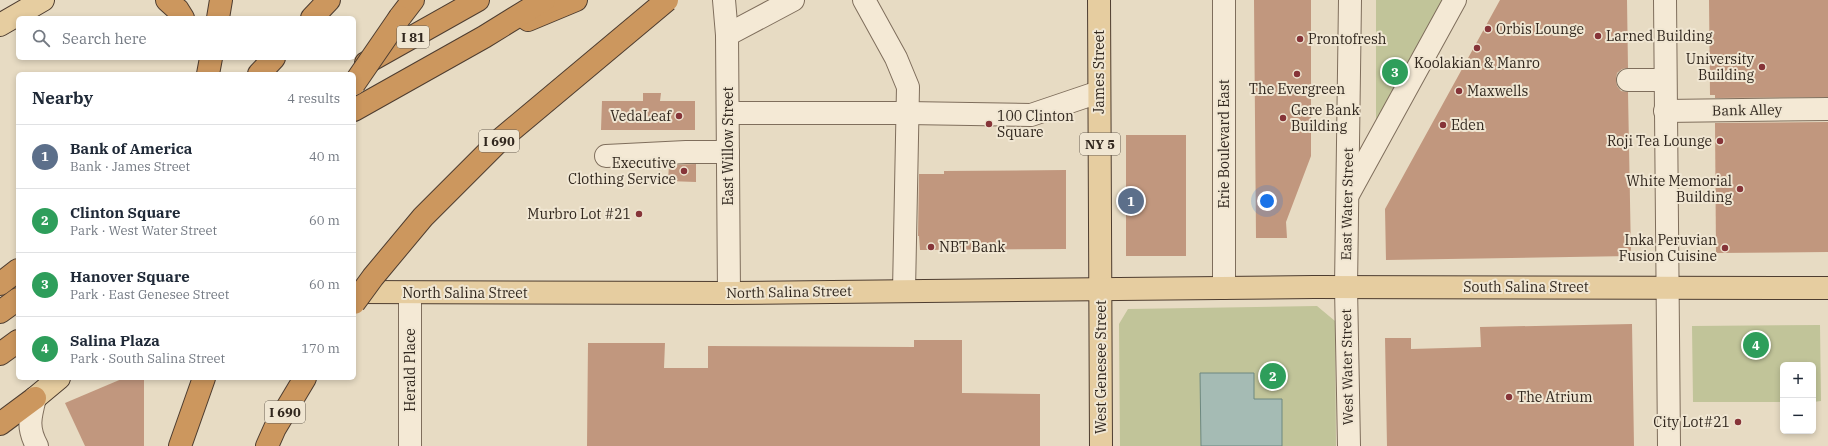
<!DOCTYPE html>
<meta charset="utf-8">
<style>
:root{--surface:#fff;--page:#f2f2f3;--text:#1f2937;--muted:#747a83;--line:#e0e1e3;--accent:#863438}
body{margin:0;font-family:"IBM Plex Serif",serif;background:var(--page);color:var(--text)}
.controls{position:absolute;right:12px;bottom:12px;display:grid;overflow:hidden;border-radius:6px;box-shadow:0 2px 6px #0003}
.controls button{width:36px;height:36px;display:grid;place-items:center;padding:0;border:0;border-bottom:1px solid var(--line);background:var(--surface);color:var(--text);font:20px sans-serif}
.you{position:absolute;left:1267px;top:201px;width:14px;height:14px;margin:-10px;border:3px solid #fff;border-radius:50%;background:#1a73e8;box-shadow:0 0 0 6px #1a73e833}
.badge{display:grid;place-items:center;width:26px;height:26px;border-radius:50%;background:var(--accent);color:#fff;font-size:13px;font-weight:700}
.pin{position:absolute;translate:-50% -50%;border:2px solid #fff;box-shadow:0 1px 4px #0006}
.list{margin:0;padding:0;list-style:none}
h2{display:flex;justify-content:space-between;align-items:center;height:52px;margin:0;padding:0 16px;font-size:17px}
h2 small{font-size:13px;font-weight:400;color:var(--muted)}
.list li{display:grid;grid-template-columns:26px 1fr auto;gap:12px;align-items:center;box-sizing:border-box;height:64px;padding:0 16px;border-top:1px solid var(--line)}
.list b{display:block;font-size:15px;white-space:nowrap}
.list p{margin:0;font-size:13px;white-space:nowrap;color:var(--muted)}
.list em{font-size:13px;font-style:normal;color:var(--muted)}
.icon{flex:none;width:22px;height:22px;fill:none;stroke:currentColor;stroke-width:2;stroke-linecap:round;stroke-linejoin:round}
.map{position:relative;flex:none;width:1828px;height:446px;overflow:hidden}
.search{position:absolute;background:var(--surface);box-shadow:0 2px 6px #0003;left:16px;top:16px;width:340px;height:44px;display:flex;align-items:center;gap:10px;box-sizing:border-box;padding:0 14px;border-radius:6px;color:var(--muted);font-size:15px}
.panel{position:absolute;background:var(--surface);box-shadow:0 2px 6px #0003;left:16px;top:72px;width:340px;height:308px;border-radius:6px}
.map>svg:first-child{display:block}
.green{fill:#c1c499}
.water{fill:#a5bbb4;stroke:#6d8880}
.building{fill:#c1977e}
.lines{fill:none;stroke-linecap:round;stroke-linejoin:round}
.minor-casing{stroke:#7f6e5c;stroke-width:24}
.major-casing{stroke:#4e3d30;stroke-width:24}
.highway-casing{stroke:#4e3d30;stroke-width:24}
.minor{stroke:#f4e9d5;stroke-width:22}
.major{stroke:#e6cda0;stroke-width:22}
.highway{stroke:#cc975e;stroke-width:22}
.highway-bridge-casing{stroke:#4e3d30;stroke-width:24;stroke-linecap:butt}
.highway-bridge{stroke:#cc975e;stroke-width:22}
.poi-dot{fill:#863438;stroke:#f0e6d2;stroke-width:1.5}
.labels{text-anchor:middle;stroke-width:4;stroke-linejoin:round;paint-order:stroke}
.shield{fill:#f0e6d2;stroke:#6a6054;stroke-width:1}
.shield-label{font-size:13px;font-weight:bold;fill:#31271e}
.poi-label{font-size:14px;fill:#31271e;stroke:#f0e6d2;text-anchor:start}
.street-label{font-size:14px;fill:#31271e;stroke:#f0e6d2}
</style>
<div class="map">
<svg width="1828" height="446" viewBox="0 0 1828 446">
<rect width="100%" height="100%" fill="#e7dbc3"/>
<g class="green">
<path d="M1376,0H1455L1376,145Z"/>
<path d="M1317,306L1335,321L1336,446H1282V399H1254V373H1201V446H1120L1119,324L1128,309Z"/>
<path d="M1820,325L1821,401L1813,402V365H1783V402H1693L1692,326Z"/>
</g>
<path class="water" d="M1200,373H1254V399H1282V446H1201Z"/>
<g class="building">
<path d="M1254,0H1311V156L1286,222L1287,238H1256Z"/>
<path d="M1500,0H1627L1628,68L1622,69L1617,73L1616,80L1617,86L1621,91L1628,92L1631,256L1386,260L1385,209Z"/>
<path d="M1709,0H1828V97L1715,98V95H1710Z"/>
<path d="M643,93H661L660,101H695V130H601L602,101H643Z"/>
<path d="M1828,122V252L1716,253L1715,123Z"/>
<rect x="1126" y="135" width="60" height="121"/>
<path d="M696,164V182L668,181L669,165Z"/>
<path d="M1066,170V249L920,250L919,236H918L919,174H944V171Z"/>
<path d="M1632,324L1634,446H1387L1385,338H1411V349L1481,347L1480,327Z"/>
<path d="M914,340H962V393L1040,394V446H587L588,343H665L664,368H708V346L914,347Z"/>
<path d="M124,378H144V446H85L65,403Z"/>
</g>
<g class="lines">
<defs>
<g id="minor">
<path d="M724,0L727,35L729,293"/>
<path d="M864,0L896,58L908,87L904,291"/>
<path d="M1224,0V288"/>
<path d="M1665,0L1669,446"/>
<path d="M727,35L793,0"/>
<path d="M1628,80H1665"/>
<path d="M1665,111L1828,109"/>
<path d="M728,113H907L1031,115L1099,92"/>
<path d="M606,156L686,152H728"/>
<path d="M1349,193L1455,0"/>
<path d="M35,398C30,417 27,428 37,446"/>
<path d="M410,446V293"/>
<path d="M1349,446L1346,287L1350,0"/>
</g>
<g id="major">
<path d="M1099,0L1101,446"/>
<path d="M0,25L43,0"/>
<path d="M354,292L729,293L1314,287L1828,288"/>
<path d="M35,398L59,378"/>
</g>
<g id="highway">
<path d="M167,0L178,10L183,18"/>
<path d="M400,17L413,0"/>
<path d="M218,18L221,0"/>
<path d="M312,18L329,0"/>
<path d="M528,20L576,0"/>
<path d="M366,63L478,0"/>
<path d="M208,74L211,58"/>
<path d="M259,74L274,58"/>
<path d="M354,110L484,37L544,0"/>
<path d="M0,284L18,270"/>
<path d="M0,312L18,299"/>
<path d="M0,354L18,341"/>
<path d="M0,424L35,398"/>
<path d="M180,446L204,378"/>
<path d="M267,446L275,428L305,378"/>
</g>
</defs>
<use href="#minor" class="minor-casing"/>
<use href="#major" class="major-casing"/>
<use href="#highway" class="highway-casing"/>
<use href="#minor" class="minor"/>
<use href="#major" class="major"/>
<use href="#highway" class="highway"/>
<defs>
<g id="highway-bridge">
<path d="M354,84L400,17"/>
<path d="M354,303L373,277L423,217L501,139L667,0"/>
</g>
</defs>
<use href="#highway-bridge" class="highway-bridge-casing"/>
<use href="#highway-bridge" class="highway-bridge"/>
</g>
<g class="poi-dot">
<circle cx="1488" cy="29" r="4"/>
<circle cx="1598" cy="36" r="4"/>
<circle cx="1300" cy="39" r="4"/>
<circle cx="1477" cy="48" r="4"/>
<circle cx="1762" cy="67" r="4"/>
<circle cx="1297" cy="74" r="4"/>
<circle cx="1459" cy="91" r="4"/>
<circle cx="679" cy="116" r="4"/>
<circle cx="1283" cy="118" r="4"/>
<circle cx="989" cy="124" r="4"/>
<circle cx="1443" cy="125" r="4"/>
<circle cx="1720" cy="141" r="4"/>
<circle cx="684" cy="171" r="4"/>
<circle cx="1740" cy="189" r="4"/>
<circle cx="639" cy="214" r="4"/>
<circle cx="931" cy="247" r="4"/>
<circle cx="1725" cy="248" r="4"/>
<circle cx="1509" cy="397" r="4"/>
<circle cx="1738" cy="422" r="4"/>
</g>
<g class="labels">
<g class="shield">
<rect x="397" y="26" width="32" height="22" rx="3"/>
<rect x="479" y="130" width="40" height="22" rx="3"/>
<rect x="1080" y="133" width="40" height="22" rx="3"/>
<rect x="265" y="401" width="40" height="22" rx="3"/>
</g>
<g class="shield-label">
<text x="413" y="42">I 81</text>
<text x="499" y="146">I 690</text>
<text x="1100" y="149">NY 5</text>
<text x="285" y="417">I 690</text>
</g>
<g class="poi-label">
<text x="1496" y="34">Orbis Lounge</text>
<text x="1606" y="41">Larned Building</text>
<text x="1308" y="44">Prontofresh</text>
<text x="1754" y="64" text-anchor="end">University<tspan x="1754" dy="16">Building</tspan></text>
<text x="1477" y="68" text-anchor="middle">Koolakian &amp; Manro</text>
<text x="1297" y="94" text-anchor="middle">The Evergreen</text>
<text x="1467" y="96">Maxwells</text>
<text x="1291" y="115">Gere Bank<tspan x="1291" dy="16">Building</tspan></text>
<text x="671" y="121" text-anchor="end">VedaLeaf</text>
<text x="997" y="121">100 Clinton<tspan x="997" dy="16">Square</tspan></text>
<text x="1451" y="130">Eden</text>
<text x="1712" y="146" text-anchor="end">Roji Tea Lounge</text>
<text x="676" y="168" text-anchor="end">Executive<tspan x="676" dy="16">Clothing Service</tspan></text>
<text x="1732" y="186" text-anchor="end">White Memorial<tspan x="1732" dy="16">Building</tspan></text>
<text x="631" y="219" text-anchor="end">Murbro Lot #21</text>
<text x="1717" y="245" text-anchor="end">Inka Peruvian<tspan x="1717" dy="16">Fusion Cuisine</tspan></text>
<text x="939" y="252">NBT Bank</text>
<text x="1517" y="402">The Atrium</text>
<text x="1730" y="427" text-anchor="end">City Lot#21</text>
</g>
<g class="street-label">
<text transform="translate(1099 72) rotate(-90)" y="5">James Street</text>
<text transform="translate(1747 110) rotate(-1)" y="5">Bank Alley</text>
<text transform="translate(1224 144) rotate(-90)" y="5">Erie Boulevard East</text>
<text transform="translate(728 146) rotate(-90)" y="5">East Willow Street</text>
<text transform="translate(1347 204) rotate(-89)" y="5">East Water Street</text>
<text x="1526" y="292">South Salina Street</text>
<text transform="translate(789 292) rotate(-1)" y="5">North Salina Street</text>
<text x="465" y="298">North Salina Street</text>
<text transform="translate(1101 367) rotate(-90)" y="5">West Genesee Street</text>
<text transform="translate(1347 367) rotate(-91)" y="5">West Water Street</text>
<text transform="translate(410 370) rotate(-90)" y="5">Herald Place</text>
</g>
</g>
</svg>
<div class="controls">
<button>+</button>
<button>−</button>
</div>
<div class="you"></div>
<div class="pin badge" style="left:1131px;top:201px;background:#5c6f8a">1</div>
<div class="pin badge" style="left:1273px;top:376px;background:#2e9e5b">2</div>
<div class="pin badge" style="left:1395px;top:72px;background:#2e9e5b">3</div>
<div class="pin badge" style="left:1756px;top:345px;background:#2e9e5b">4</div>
<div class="search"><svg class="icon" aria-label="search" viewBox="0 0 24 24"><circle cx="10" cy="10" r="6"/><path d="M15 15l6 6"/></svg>Search here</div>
<section class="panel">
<h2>Nearby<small>4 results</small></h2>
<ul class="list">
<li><span class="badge" style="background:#5c6f8a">1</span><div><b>Bank of America</b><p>Bank · James Street</p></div><em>40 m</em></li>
<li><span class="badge" style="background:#2e9e5b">2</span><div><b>Clinton Square</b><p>Park · West Water Street</p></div><em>60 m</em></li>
<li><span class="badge" style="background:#2e9e5b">3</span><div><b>Hanover Square</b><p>Park · East Genesee Street</p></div><em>60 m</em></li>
<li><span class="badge" style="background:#2e9e5b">4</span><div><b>Salina Plaza</b><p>Park · South Salina Street</p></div><em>170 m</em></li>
</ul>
</section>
</div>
